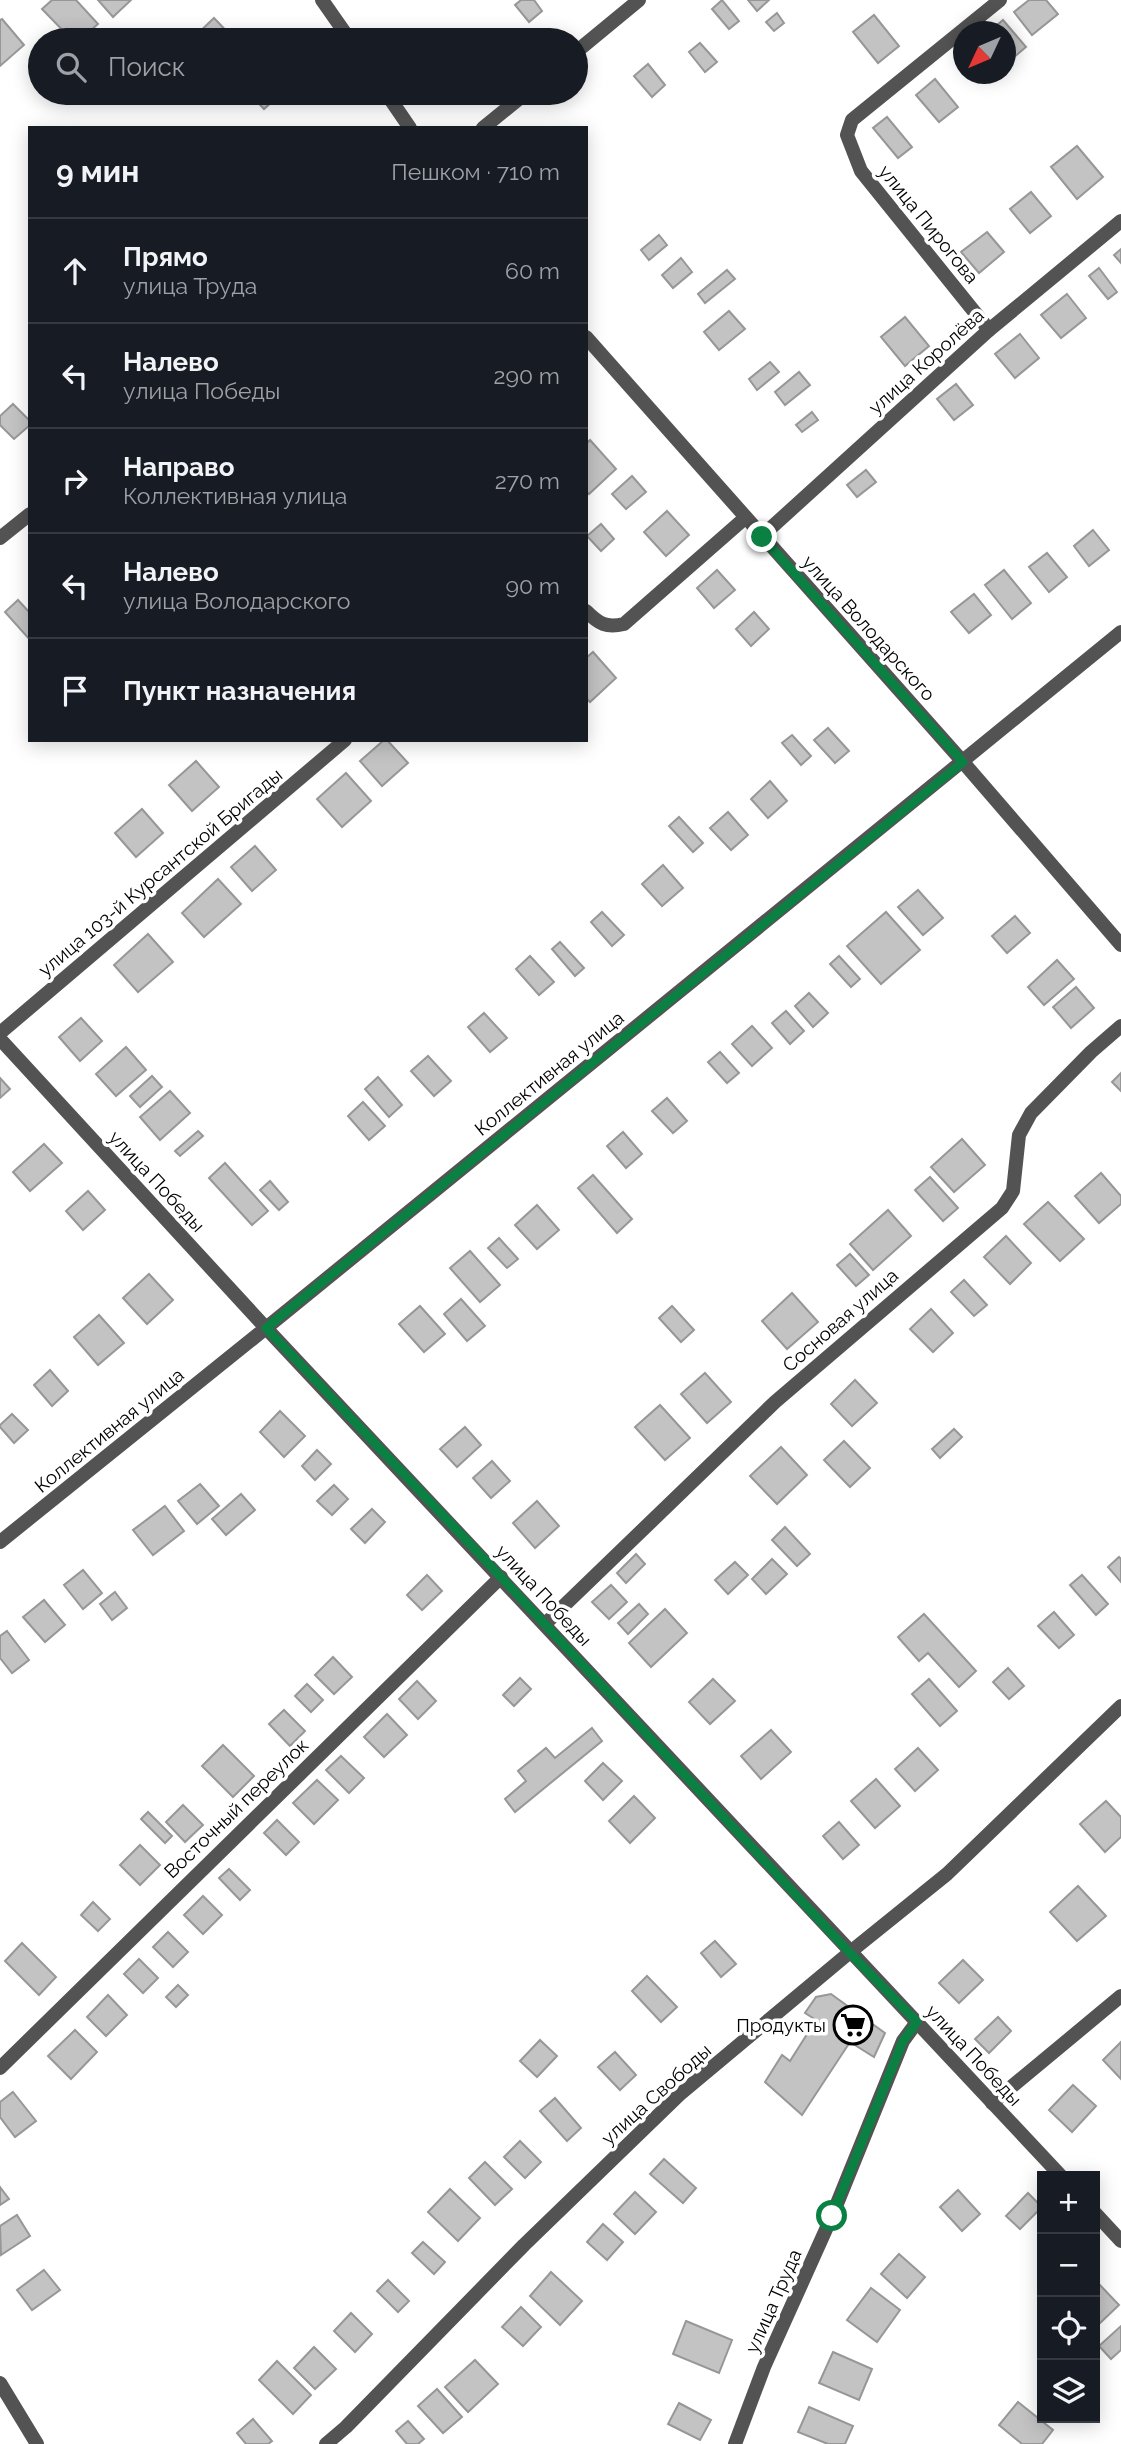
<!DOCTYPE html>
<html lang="ru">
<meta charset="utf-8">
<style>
:root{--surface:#171b24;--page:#242831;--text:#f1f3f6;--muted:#9ea1a6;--line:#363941}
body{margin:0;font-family:Raleway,sans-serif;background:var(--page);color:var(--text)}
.controls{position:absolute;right:21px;bottom:21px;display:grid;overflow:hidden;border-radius:0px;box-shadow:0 4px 18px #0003}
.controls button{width:63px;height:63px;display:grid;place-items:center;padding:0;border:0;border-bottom:2px solid var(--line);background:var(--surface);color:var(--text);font:35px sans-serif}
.compass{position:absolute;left:953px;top:21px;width:63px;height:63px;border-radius:50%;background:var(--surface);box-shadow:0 4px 18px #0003;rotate:226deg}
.stop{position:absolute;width:21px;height:21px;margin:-16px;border:5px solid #0b8043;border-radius:50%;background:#fff}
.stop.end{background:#0b8043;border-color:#fff;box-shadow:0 2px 7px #0008}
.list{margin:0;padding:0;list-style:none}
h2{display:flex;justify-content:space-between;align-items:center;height:91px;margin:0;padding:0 28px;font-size:30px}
h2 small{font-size:23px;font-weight:400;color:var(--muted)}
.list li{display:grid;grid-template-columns:46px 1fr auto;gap:21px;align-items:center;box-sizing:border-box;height:105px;padding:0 28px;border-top:2px solid var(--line)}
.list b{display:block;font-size:26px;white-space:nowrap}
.list p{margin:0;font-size:23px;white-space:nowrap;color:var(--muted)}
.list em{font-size:23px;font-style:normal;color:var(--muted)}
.icon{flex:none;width:38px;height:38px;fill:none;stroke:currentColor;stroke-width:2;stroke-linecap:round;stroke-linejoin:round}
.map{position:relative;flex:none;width:1121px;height:2444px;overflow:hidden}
.search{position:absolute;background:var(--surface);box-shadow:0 4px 18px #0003;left:28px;top:28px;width:560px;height:77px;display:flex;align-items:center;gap:18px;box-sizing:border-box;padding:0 24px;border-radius:38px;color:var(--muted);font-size:26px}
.panel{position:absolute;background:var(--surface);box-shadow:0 4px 18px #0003;left:28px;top:126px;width:560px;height:616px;border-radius:0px}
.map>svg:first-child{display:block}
.building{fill:#c3c3c3;stroke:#979797;stroke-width:2}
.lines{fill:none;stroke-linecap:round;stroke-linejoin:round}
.minor{stroke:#535353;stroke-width:14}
.route{stroke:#0b8043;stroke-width:9}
.labels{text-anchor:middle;stroke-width:7;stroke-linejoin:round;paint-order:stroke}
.street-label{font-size:19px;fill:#000;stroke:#fff}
.poi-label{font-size:19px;fill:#000;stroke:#fff;text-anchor:end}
</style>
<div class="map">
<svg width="1121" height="2444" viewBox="0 0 1121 2444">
<rect width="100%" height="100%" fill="#fff"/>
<g class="building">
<path d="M52,0H76L98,24L80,40H72L42,9Z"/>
<path d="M98,0H131L113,17Z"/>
<path d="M521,0H534L542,11L529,22L515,5Z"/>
<path d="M722,0L739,21L729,29L712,9Z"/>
<path d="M748,0H769L757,11Z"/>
<path d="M1029,0H1046L1058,14L1032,35L1014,12Z"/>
<path d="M777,13L784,23L774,31L766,22Z"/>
<path d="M874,15L899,46L878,63L853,32Z"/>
<path d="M214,18L235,40H197L194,37Z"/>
<path d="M2,19L24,45L0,66V20Z"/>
<path d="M1003,20L1026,47L1006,64V32H989Z"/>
<path d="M700,43L717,62L705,72L689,52Z"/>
<path d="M648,64L665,85L652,97L634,76Z"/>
<path d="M935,79L958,107L939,122L916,95Z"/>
<path d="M249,93H282L264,109Z"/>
<path d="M887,117L912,147L898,158L873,128Z"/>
<path d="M1077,146L1103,177L1077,199L1051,167Z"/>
<path d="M1031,192L1051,216L1030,233L1010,209Z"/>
<path d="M987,232L1004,252L979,273L961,252Z"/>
<path d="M659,235L667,245L649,260L641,250Z"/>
<path d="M1121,249V263L1114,255Z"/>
<path d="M681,258L692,272L673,288L662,275Z"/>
<path d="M1099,268L1117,292L1108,299L1089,276Z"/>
<path d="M727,270L735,279L705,303L698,294Z"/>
<path d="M1067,294L1086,318L1061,338L1041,315Z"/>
<path d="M729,311L745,329L719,350L704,332Z"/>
<path d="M905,317L929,346L905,366L881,337Z"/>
<path d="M1020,334L1039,358L1015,378L995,354Z"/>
<path d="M770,362L779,372L757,390L749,379Z"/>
<path d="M799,372L810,385L785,405L775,392Z"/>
<path d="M956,384L973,405L954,420L937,399Z"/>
<path d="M13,404L30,421V425L14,439L0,425V416Z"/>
<path d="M812,412L818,420L802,432L796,425Z"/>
<path d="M590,440L616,469L589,494L586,491V444Z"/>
<path d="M866,470L876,482L857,497L847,485Z"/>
<path d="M632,476L646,492L626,509L612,494Z"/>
<path d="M667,511L689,535L666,556L644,532Z"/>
<path d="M601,524L614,539L601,551L587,536Z"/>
<path d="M1093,530L1109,550L1089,566L1074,546Z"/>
<path d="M1047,553L1067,577L1049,592L1029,567Z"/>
<path d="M717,570L735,590L714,608L697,588Z"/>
<path d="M1004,570L1031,603L1012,619L985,585Z"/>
<path d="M974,594L991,615L969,633L951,612Z"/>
<path d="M18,600L30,613V640L5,612Z"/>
<path d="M754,612L769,629L751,646L736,629Z"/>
<path d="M593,652L616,678L590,702L586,698V658Z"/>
<path d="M828,728L849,751L835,763L814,740Z"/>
<path d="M792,735L811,756L801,765L782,743Z"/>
<path d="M384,740H387L408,763L382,786L360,761Z"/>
<path d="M196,761L219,787L192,811L169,785Z"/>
<path d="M346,773L371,801L342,827L317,799Z"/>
<path d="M770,781L787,801L768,818L751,799Z"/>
<path d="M142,809L163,833L136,857L115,833Z"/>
<path d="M728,812L748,835L731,850L710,828Z"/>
<path d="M679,817L703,843L693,852L669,826Z"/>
<path d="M255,846L276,870L252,891L231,867Z"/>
<path d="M663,865L683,888L662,906L642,884Z"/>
<path d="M218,879L241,904L204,937L182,913Z"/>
<path d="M918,890L943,918L923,935L898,907Z"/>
<path d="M602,912L624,935L612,946L591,922Z"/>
<path d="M886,912L920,950L881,984L847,946Z"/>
<path d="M1015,916L1030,933L1007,953L992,936Z"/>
<path d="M148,934L173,962L138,992L114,965Z"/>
<path d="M560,942L584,968L575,976L552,949Z"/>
<path d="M530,956L554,982L539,995L516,969Z"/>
<path d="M839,956L860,979L851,987L830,964Z"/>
<path d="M1057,960L1074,979L1044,1005L1028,987Z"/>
<path d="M1076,987L1094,1008L1071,1028L1053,1007Z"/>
<path d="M809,993L828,1013L813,1027L795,1006Z"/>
<path d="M786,1011L804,1031L790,1044L772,1023Z"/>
<path d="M484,1013L507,1038L490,1052L468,1027Z"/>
<path d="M81,1018L102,1041L80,1061L59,1037Z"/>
<path d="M752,1026L772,1048L752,1066L732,1044Z"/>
<path d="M126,1047L146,1070L116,1096L96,1074Z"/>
<path d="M720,1052L739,1073L727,1083L708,1062Z"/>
<path d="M428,1056L451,1081L434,1096L411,1071Z"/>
<path d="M1121,1073V1091L1112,1082Z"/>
<path d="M152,1076L162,1087L140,1107L130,1096Z"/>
<path d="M378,1077L402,1105L389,1117L365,1089Z"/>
<path d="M0,1078L10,1089L0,1098Z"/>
<path d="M170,1091L190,1113L160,1140L140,1117Z"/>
<path d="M667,1098L687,1121L673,1133L652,1111Z"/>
<path d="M363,1102L385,1126L369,1140L348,1116Z"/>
<path d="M198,1131L203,1136L180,1156L175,1151Z"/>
<path d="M623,1132L642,1154L626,1168L607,1146Z"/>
<path d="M962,1139L985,1165L954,1192L931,1167Z"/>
<path d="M44,1144L62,1163L30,1191L13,1172Z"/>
<path d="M225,1163L268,1211L252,1225L209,1178Z"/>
<path d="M1101,1173L1121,1196V1204L1099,1223L1075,1196Z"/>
<path d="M593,1175L632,1219L617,1233L578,1188Z"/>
<path d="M930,1177L958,1208L943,1221L915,1190Z"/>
<path d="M270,1181L288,1202L279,1210L260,1190Z"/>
<path d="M88,1191L105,1210L83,1230L66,1211Z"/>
<path d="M1048,1202L1084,1239L1060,1261L1024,1224Z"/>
<path d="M537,1205L559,1230L537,1249L515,1225Z"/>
<path d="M888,1210L911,1236L873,1270L850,1244Z"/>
<path d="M1006,1236L1031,1263L1010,1284L984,1257Z"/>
<path d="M499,1238L518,1259L507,1268L488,1248Z"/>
<path d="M470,1251L500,1285L480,1302L450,1268Z"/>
<path d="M850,1254L869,1275L856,1286L837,1265Z"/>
<path d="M149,1274L173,1300L147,1324L123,1298Z"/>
<path d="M964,1280L987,1305L974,1316L951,1292Z"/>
<path d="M792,1293L818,1322L787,1349L762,1321Z"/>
<path d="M461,1299L485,1326L467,1341L444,1314Z"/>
<path d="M420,1306L445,1334L424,1352L399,1324Z"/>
<path d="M672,1306L694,1330L681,1342L659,1318Z"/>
<path d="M931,1309L953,1333L933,1352L910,1329Z"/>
<path d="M99,1315L124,1343L98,1365L74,1337Z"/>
<path d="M50,1370L68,1391L52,1406L34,1385Z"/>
<path d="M705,1373L731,1402L707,1423L681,1394Z"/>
<path d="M855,1380L877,1403L852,1426L831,1404Z"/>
<path d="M660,1405L690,1438L665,1460L635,1427Z"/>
<path d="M280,1411L305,1436L284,1457L260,1432Z"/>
<path d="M12,1414L28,1430L14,1443L0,1427V1425Z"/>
<path d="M465,1427L481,1445L457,1467L440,1449Z"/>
<path d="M954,1429L962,1437L940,1458L932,1449Z"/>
<path d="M844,1441L870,1468L850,1487L824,1460Z"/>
<path d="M781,1447L807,1475L777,1504L750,1476Z"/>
<path d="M317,1450L331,1464L315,1480L302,1466Z"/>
<path d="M492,1461L510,1481L491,1498L473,1478Z"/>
<path d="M200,1484L219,1506L197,1524L178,1501Z"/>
<path d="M334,1485L348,1499L332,1515L317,1501Z"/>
<path d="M241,1494L255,1510L226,1535L212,1519Z"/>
<path d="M537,1501L559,1526L535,1548L513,1523Z"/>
<path d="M165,1506L184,1531L153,1555L133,1530Z"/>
<path d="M372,1509L385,1522L365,1543L351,1529Z"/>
<path d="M785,1527L810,1554L797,1566L772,1540Z"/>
<path d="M636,1554L645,1564L626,1583L617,1573Z"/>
<path d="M1119,1557L1121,1559V1582L1108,1567Z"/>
<path d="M772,1559L787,1574L766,1594L752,1579Z"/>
<path d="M735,1562L748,1575L728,1594L715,1580Z"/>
<path d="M83,1570L102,1593L83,1609L64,1585Z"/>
<path d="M427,1575L442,1591L422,1610L407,1595Z"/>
<path d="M1082,1575L1108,1604L1096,1615L1070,1585Z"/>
<path d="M611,1585L627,1602L609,1619L592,1602Z"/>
<path d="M115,1592L127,1608L112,1620L100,1604Z"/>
<path d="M44,1600L65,1625L45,1642L23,1617Z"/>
<path d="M639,1604L648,1614L628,1634L618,1623Z"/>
<path d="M665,1609L687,1633L651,1667L629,1643Z"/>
<path d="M1054,1612L1074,1635L1059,1648L1038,1626Z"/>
<path d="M924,1614L976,1671L959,1687L928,1653L919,1661L898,1637Z"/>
<path d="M7,1631L29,1660L12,1673L0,1658V1636Z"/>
<path d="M333,1657L352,1677L334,1694L315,1675Z"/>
<path d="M1008,1668L1024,1686L1009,1699L993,1682Z"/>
<path d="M520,1678L531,1689L514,1706L503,1695Z"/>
<path d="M713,1679L735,1701L710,1724L689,1702Z"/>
<path d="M929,1679L957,1711L940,1726L912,1694Z"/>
<path d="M417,1681L436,1701L418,1719L399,1699Z"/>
<path d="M307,1684L323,1700L311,1712L295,1696Z"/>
<path d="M284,1710L305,1731L290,1746L269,1724Z"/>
<path d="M387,1714L407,1735L384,1757L364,1737Z"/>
<path d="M592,1728L602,1741L515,1812L505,1799L526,1781L518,1771L546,1748L555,1758Z"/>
<path d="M771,1730L791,1752L761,1779L741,1756Z"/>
<path d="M223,1745L254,1776L233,1797L202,1766Z"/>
<path d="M918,1748L938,1770L915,1791L895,1769Z"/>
<path d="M341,1756L364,1778L349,1793L326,1770Z"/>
<path d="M603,1763L622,1781L603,1800L585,1781Z"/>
<path d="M876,1779L900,1806L875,1828L851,1801Z"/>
<path d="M317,1780L338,1800L314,1824L293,1803Z"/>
<path d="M634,1796L655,1818L630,1843L609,1821Z"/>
<path d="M1106,1801L1121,1817V1837L1105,1852L1080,1824Z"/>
<path d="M183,1805L203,1825L185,1842L166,1822Z"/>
<path d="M148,1812L172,1836L165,1843L141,1819Z"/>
<path d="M277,1820L299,1842L286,1855L264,1833Z"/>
<path d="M839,1822L859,1845L843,1859L823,1836Z"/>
<path d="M140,1845L160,1865L140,1885L120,1865Z"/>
<path d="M229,1869L250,1890L240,1900L219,1878Z"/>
<path d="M1078,1886L1106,1916L1077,1941L1050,1912Z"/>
<path d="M203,1896L222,1915L203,1934L184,1915Z"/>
<path d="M93,1902L110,1919L98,1931L81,1915Z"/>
<path d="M168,1932L188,1952L173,1967L153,1947Z"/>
<path d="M715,1941L736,1964L721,1977L701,1953Z"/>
<path d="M22,1943L56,1977L39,1995L5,1961Z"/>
<path d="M139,1959L158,1978L143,1993L124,1974Z"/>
<path d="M963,1960L983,1980L959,2003L939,1983Z"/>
<path d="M647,1976L677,2007L661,2022L632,1991Z"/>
<path d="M178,1985L188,1995L176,2007L166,1997Z"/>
<path d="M831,1994L885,2033L874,2057L850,2042L802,2115L765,2082L782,2055L790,2061L816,2020L805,2013L816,1997Z"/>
<path d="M108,1995L127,2015L106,2036L87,2017Z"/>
<path d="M998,2017L1011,2031L989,2053L975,2039Z"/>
<path d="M75,2030L97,2052L71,2079L48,2056Z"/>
<path d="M540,2040L557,2056L537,2077L520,2061Z"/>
<path d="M1121,2042V2079L1103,2060Z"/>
<path d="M615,2052L636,2075L620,2090L598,2067Z"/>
<path d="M1073,2085L1096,2106L1072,2132L1049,2110Z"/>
<path d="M13,2092L36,2121L15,2137L0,2117V2102Z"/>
<path d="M555,2098L581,2128L567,2141L540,2111Z"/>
<path d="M520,2141L541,2162L525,2178L504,2157Z"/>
<path d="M664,2159L696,2188L683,2203L650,2174Z"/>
<path d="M485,2162L512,2189L495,2205L469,2178Z"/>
<path d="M0,2187L9,2199L0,2205Z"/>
<path d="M450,2189L480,2218L458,2241L428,2212Z"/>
<path d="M958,2190L980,2214L962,2231L940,2207Z"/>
<path d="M635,2192L656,2212L635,2234L614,2214Z"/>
<path d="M1028,2193L1042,2207L1020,2229L1006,2216Z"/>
<path d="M17,2215L30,2236L1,2255L0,2226Z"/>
<path d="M603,2224L623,2242L607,2260L587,2242Z"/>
<path d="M423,2242L445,2262L434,2274L412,2253Z"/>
<path d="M899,2254L925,2277L907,2298L881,2274Z"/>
<path d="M44,2270L60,2290L32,2310L17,2290Z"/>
<path d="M551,2272L582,2301L560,2325L530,2296Z"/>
<path d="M388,2280L409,2301L398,2312L377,2291Z"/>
<path d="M1098,2283L1119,2305L1098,2325L1095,2321V2286Z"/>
<path d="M871,2288L900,2310L877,2342L847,2320Z"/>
<path d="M521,2307L541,2327L523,2346L502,2327Z"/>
<path d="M351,2313L372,2334L355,2352L334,2331Z"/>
<path d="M686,2321L732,2340L719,2373L673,2354Z"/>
<path d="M1121,2326V2350L1111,2359L1099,2346Z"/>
<path d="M314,2347L336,2369L315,2389L294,2368Z"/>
<path d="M833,2352L872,2369L859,2400L819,2383Z"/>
<path d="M475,2360L498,2384L468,2412L445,2387Z"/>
<path d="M277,2361L311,2395L293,2414L259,2380Z"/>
<path d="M437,2389L462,2417L443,2433L418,2406Z"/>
<path d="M1018,2402L1053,2430L1042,2444H1022L999,2425Z"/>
<path d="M679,2403L711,2420L700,2440L668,2424Z"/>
<path d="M809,2407L853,2426L845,2444H828L798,2432Z"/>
<path d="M253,2419L272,2441L268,2444H246L237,2433Z"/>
<path d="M408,2421L424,2439L418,2444H407L396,2431Z"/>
</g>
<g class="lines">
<g class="minor">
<path d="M322,0L350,40"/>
<path d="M576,52L639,0"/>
<path d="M386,93L410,128"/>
<path d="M483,128L526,93"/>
<path d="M989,330L861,171L847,135L852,120L1000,0"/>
<path d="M586,337L963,762L1121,945"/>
<path d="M762,536L989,330L1121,221"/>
<path d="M0,538L30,514"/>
<path d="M586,611C599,624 606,628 624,624L745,518"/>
<path d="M0,1033L345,740"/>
<path d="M0,1039L266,1328L1061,2176"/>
<path d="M0,1542L266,1328L1121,632"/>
<path d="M545,1624L775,1402L1002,1208L1013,1191L1019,1135L1031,1113L1091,1052L1121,1026"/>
<path d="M0,2068L501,1577"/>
<path d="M992,2103L1121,1996"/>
<path d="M1095,2213L1121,2241"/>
<path d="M0,2383L37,2444"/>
<path d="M326,2444L346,2427L524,2245L679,2095L849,1953L947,1874L1121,1706"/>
<path d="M735,2444L764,2367L832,2216L903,2041L917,2022"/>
</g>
</g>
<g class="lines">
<path class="route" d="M762,537L963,762L266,1328L501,1577L849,1952L917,2022L903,2041L832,2216"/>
</g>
<defs>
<symbol id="supermarket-ring" viewBox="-11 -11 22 22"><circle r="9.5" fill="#fff" stroke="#000" stroke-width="1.5"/><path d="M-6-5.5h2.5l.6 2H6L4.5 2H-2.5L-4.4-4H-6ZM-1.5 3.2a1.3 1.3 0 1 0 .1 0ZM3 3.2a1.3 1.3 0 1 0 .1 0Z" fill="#000"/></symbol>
</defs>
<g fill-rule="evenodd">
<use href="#supermarket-ring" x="831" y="2003" width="44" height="44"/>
</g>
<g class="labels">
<g class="street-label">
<text transform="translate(929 224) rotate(51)" y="7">улица Пирогова</text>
<text transform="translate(926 361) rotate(-42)" y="7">улица Королёва</text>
<text transform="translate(869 628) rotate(48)" y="7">улица Володарского</text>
<text transform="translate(160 872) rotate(-40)" y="7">улица 103-й Курсантской Бригады</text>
<text transform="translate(549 1073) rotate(-39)" y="7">Коллективная улица</text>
<text transform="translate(157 1181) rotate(47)" y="7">улица Победы</text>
<text transform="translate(840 1320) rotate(-41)" y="7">Сосновая улица</text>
<text transform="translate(109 1430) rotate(-39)" y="7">Коллективная улица</text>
<text transform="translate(544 1595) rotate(47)" y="7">улица Победы</text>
<text transform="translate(236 1808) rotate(-44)" y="7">Восточный переулок</text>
<text transform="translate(974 2055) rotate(47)" y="7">улица Победы</text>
<text transform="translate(656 2094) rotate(-42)" y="7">улица Свободы</text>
<text transform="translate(773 2301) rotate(-66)" y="7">улица Труда</text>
</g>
<g class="poi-label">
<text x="826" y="2032">Продукты</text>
</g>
</g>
</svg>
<div class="controls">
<button>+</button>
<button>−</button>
<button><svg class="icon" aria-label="locate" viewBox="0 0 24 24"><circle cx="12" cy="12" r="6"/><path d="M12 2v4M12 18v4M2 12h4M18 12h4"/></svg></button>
<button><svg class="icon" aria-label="layers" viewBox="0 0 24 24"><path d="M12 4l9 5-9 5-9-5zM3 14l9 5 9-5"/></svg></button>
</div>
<svg class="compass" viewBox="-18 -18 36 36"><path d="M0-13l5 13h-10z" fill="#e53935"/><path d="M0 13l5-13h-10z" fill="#9ea1a6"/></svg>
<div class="stop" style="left:832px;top:2216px"></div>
<div class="stop end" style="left:762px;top:537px"></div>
<div class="search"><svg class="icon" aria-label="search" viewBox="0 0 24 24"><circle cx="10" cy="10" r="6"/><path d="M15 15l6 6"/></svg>Поиск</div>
<section class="panel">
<h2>9 мин<small>Пешком · 710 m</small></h2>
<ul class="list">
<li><svg class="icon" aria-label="ahead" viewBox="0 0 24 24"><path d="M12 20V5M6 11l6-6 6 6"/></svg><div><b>Прямо</b><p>улица Труда</p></div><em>60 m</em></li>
<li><svg class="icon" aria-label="left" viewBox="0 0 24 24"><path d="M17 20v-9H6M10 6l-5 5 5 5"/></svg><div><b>Налево</b><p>улица Победы</p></div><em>290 m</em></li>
<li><svg class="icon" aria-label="right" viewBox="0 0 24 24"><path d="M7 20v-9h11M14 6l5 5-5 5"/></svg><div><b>Направо</b><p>Коллективная улица</p></div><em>270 m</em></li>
<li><svg class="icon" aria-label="left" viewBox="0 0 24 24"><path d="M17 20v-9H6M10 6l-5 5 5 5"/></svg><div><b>Налево</b><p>улица Володарского</p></div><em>90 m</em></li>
<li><svg class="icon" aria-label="arrive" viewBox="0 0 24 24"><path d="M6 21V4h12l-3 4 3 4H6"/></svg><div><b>Пункт назначения</b></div></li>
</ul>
</section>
</div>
